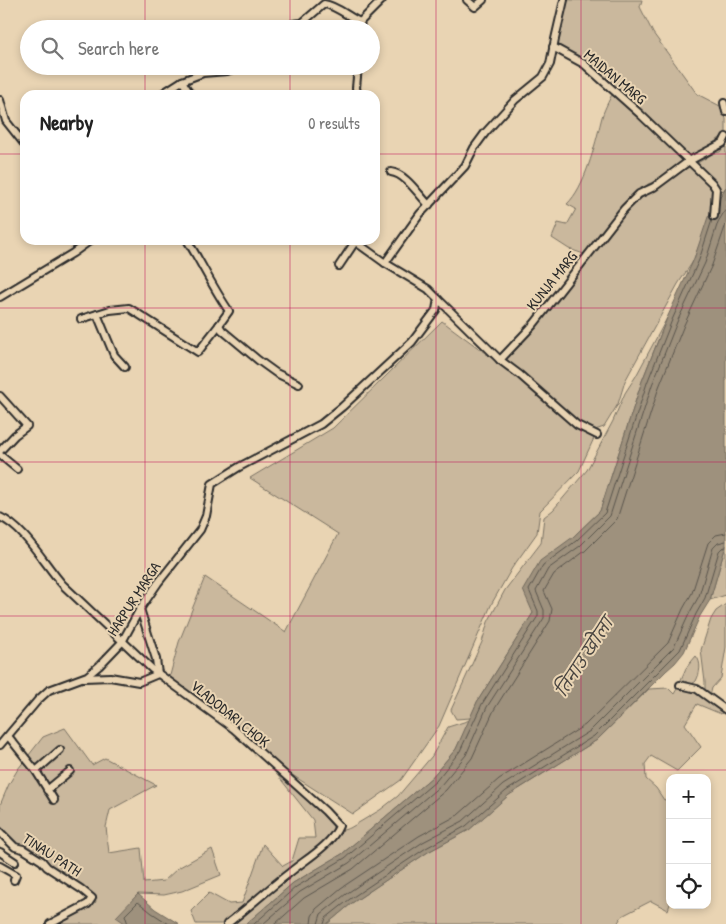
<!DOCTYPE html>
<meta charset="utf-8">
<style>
:root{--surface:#fff;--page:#f2f2f2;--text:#222;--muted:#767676;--line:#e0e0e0}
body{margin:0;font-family:"Patrick Hand","Playpen Sans Deva",sans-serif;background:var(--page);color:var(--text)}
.controls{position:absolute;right:15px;bottom:15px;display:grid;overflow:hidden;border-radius:10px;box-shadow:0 2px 8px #0003}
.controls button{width:45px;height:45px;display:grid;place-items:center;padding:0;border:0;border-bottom:1px solid var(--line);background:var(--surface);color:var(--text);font:25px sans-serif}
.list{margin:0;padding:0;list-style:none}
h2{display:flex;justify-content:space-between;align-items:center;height:65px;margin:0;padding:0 20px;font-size:21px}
h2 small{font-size:16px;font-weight:400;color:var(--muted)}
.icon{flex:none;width:28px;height:28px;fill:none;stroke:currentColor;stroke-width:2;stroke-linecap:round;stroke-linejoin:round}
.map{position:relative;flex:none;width:726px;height:924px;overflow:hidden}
.search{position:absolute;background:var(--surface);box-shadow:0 2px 8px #0003;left:20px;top:20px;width:360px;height:55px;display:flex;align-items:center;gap:12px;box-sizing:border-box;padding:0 18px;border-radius:28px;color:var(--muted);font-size:19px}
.panel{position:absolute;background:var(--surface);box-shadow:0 2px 8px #0003;left:20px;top:90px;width:360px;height:155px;border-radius:15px}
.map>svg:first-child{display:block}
.green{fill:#cab89d;stroke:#7a7264}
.water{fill:#9e917d;stroke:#70685c}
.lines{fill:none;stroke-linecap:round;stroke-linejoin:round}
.shore{stroke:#59544c;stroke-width:1}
.minor-casing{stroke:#2b2b2b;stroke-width:10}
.minor{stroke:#e9d4b3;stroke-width:6}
.grid{fill:none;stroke:#c2185b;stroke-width:1;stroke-opacity:0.55}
.labels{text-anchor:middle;stroke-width:4;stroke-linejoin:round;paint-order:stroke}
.street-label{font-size:15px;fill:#2b2b2b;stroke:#e9d4b3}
.water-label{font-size:16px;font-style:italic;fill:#484440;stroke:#e9d4b3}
</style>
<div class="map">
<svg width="726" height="924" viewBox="0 0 726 924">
<rect width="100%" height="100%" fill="#e9d4b3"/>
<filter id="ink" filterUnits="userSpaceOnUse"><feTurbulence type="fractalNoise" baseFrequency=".02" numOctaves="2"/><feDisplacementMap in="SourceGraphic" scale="10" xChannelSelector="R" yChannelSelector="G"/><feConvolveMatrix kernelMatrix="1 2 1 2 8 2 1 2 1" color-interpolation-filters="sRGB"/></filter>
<g filter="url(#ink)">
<g class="green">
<path d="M568,0H642L640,7L653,33L697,94L722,107L726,119V134L689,159L589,64L578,56L556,45Z"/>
<path d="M613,92L686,161L656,181L648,184L626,204L584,254L569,249L552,238L558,223L567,225L576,209L567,204C585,187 595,145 601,121C603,111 609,101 613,92Z"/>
<path d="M726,143V187L723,191L696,164L714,153L720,152Z"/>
<path d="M692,165L712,186L713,212L692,263L678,284L625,381L618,404L604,427L595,430L579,422L501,356L534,326L625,212L626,214L629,211L631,205Z"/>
<path d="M667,318L642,381L600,511L573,537L533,613L477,702L471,718L456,719L451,710L482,642L488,622L505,590L541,543L544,517L553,510L587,470L613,421L625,393L636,376Z"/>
<path d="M442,321L508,370L574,425L595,436L579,471L540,511L537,533L512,568L492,603L439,726L401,780L353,814L283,769L234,722L169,679L179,642L205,577L286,632L338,534L250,478L333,428Z"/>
<path d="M726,545V595L710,600Z"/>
<path d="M726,604V647L721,678L712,688L710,696L705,691V682L701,650L711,619L716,611Z"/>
<path d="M696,656C702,663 700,673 696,681C692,685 685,686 680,682L686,668Z"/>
<path d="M678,687L695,691L724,711L721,714L697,704L685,724L701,747L677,771L651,756L645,764L646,779L656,788L664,800L670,798V904L668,910L651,901L622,916L617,924H327L352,903L428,852L469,830L509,795L597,740L649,689L668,688L674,694Z"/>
<path d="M470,720L456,749L432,777L342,854L293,883L246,924H231L319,855L340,831L350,828L380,810L398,796L432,756L448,727Z"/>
<path d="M65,728L92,765L105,758L156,785L110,810L106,827L109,853L141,848L144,883L164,881L178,868L212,849L221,875L182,891L164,895L138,894L128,924H58L80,913L96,902L93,894L62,874L39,856L12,842L0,825V805L9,784L18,769L43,737Z"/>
<path d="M267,762L334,823C331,838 320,848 307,855L241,911L223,924H196L191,911L209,893L229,904L242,903L263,844L283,866L292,861L299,838H315L313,820Z"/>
</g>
<g class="water">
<path d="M726,187V545L710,600L700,616L684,652L675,663L666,671L597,740L509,795L469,830L428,852L352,903L327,924H246L293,883L342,854L432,777L456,749L477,702L533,613L523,590L540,561L573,537L600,511L642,381L667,318L694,259L708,217Z"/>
<path d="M138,894L155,909L179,924H126L116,917Z"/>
</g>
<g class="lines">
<g class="shore">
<path d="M128,924L125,915L138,902L152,913L169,924"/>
<path d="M254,924L296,887L345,858L436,781L460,751L482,704L538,616V611L529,590L543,565L576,541L605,513L647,383L672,320L699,260L712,220"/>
<path d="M263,924L300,892L349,863L441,785L466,755L487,707L544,618V610L536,591L548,569L580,546L610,516L652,385L677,322L705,263L718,222L726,209"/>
<path d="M275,924L304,898L353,869L446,790L472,758L494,710L550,621L552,609L544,591L554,574L585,551L617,519L659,387L684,325L712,265L726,224"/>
<path d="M311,924L312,916L316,909L341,888L419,836L458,815L499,779L585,725L668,643L683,609L692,593L708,543L716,535L726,533"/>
<path d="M318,924L321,914L346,894L423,842L463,821L503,785L590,731L674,647L690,612L699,596L713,548L718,543L726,541"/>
<path d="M324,924L326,918L350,899L426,848L466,826L506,791L594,736L680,650L696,614L705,598L719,551L722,548L726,547"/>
</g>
<defs>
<g id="minor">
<path d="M467,0L475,7L483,0"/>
<path d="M283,29L293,24L302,23L324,4C335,5 349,17 360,22"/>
<path d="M361,29L360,22L382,0"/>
<path d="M553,47L584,64L640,114L712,183L716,189L714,216"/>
<path d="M358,66L356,88L358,95"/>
<path d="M182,81L191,95"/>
<path d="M160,95L182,81L203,73L227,71L241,66"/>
<path d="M0,100L6,121L25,145"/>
<path d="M724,103L726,112"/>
<path d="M391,172C406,174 418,194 429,205"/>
<path d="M187,240C202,264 213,288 229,311L219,325L222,330L258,360L276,373L299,384"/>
<path d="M353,240L385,263"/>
<path d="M339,266L355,242"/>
<path d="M0,297L73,253L91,240"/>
<path d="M438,299L500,360L520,375L577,425L597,435"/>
<path d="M97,314L114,355L125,367"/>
<path d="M81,319L110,310L129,308L198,352L219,325"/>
<path d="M500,360L534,324L624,209L639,194L654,187L689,161L723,143L726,137"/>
<path d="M0,396L27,426L15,435L0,451"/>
<path d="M0,455L17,469"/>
<path d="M0,517C25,528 45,565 63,585L152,669L234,729L325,811L339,826C331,846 304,860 288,874C267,890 248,908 227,924"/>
<path d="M84,678L110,677L139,682L158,674L156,659L140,609"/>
<path d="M680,685L697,689L726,710"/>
<path d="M8,736L36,771L54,800"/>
<path d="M0,745L38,700L49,690L87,676L99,666L122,642L140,609L158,583L200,530L206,516L212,484L239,467L321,424L342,407L412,342L436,310L438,299L428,289L385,263L420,214L465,166L474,148L485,133L515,100L543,77L550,64L555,39L564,0"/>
<path d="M36,771L60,750"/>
<path d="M47,790L70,771"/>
<path d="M0,832L15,847L23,849L42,861L47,867L81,889L92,898L88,904L50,924"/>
<path d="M0,852L15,862"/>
<path d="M0,866L14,874L16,875L14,880"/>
</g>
</defs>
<use href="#minor" class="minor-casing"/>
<use href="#minor" class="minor"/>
</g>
</g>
<path class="grid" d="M145,0V29M290,0V29M436,0V924M581,0V924M145,66V95M290,66V95M0,154H25M375,154H726M145,240V924M290,240V924M0,308H726M0,462H726M0,616H726M0,770H726"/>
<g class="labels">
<g class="street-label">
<text transform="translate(615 77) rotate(40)" y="5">MAIDAN MARG</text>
<text transform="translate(552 281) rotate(-51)" y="5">KUNJA MARG</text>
<text transform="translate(134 599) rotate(-57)" y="5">HARPUR MARGA</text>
<text transform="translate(230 714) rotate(39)" y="5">VLADODARI CHOK</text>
<text transform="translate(52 855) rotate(33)" y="5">TINAU PATH</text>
</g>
<g class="water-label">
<text transform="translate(584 657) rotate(-57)" y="6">तिनाउ खोला</text>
</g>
</g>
</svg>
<div class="controls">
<button>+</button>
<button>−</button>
<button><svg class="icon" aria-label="locate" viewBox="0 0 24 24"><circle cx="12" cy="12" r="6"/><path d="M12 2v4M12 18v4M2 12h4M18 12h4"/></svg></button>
</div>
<div class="search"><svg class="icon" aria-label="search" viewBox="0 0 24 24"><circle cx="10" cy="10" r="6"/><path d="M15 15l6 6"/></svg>Search here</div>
<section class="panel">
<h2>Nearby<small>0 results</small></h2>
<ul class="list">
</ul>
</section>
</div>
